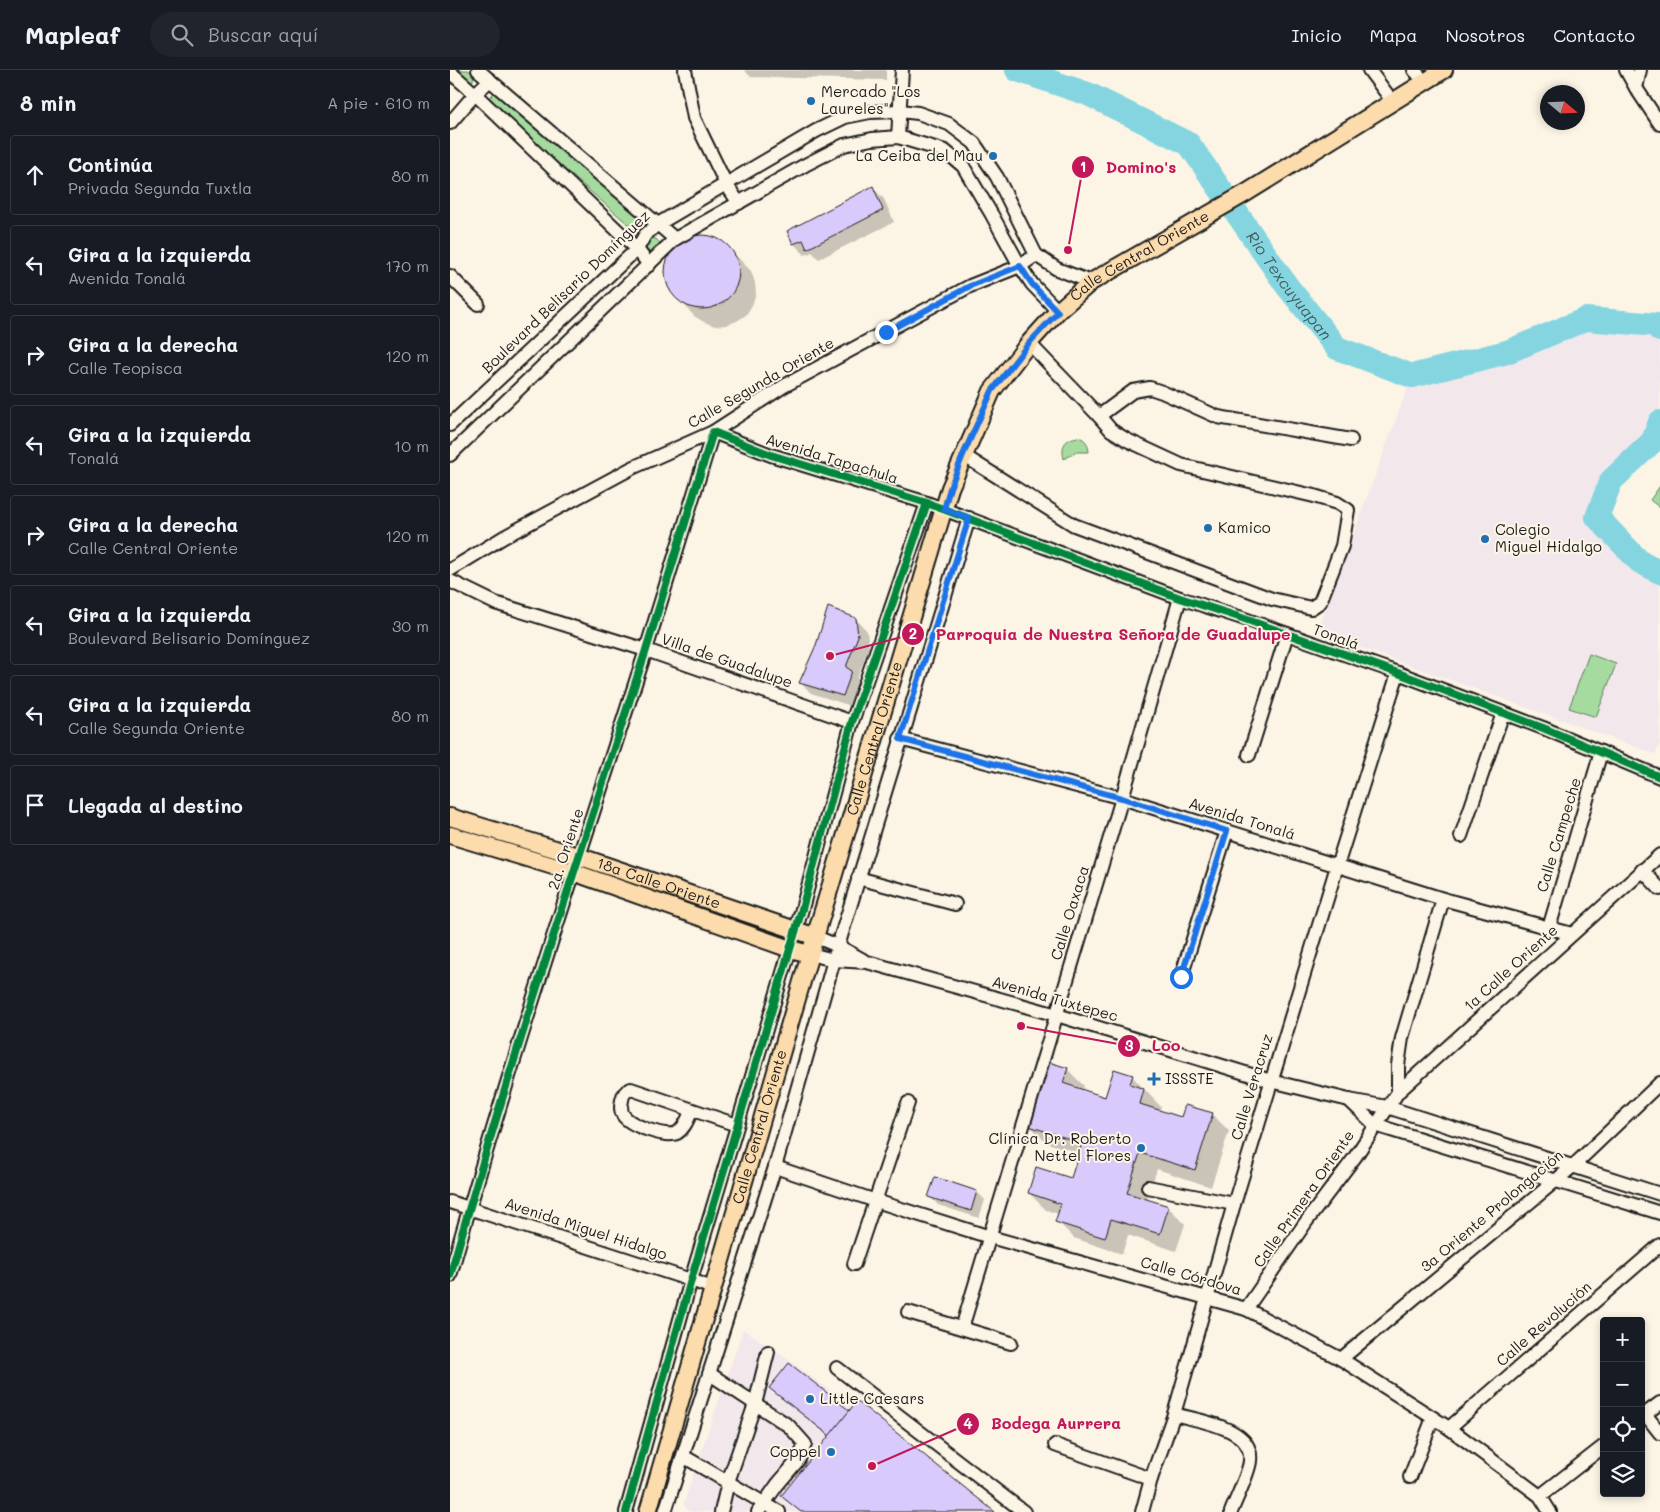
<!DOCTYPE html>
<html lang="es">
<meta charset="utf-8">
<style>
:root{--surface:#171b24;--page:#20242c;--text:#f1f3f6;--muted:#9ea1a6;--line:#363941}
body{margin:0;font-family:Mali,sans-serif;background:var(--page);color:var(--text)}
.controls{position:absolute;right:15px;bottom:15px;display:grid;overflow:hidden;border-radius:5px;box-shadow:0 2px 8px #0003}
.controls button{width:45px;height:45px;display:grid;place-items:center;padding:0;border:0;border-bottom:1px solid var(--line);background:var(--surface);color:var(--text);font:25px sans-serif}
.compass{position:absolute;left:1090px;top:15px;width:45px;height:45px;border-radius:50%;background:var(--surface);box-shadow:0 2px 8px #0003;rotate:109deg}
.stop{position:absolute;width:15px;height:15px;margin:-11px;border:4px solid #1a73e8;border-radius:50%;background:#fff}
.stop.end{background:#1a73e8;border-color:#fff;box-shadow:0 1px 5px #0008}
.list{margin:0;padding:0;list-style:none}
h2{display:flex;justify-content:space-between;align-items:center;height:65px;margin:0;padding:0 20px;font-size:21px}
h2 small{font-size:16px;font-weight:400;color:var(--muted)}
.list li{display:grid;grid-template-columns:32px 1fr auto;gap:15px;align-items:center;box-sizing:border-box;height:80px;margin:0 10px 10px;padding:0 10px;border:1px solid var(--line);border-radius:5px}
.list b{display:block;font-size:19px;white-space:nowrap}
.list p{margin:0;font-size:16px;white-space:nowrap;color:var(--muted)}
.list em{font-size:16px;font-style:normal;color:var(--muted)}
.icon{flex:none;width:28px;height:28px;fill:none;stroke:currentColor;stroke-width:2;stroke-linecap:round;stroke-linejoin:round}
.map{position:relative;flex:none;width:1210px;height:1442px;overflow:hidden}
header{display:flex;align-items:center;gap:30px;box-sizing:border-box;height:70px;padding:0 25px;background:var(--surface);border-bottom:1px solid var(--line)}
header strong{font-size:24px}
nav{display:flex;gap:28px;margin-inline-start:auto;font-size:18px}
.search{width:350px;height:45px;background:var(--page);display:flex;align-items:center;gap:12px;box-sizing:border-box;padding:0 18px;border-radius:28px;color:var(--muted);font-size:19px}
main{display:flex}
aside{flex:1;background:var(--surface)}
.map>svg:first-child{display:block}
.built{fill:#f2e8ec}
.green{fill:#a5db9f;stroke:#607c5e}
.shadow{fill:#0003}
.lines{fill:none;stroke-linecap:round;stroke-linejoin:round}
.river{stroke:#85d5e0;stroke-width:24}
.building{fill:#d9cafc;stroke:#1c1c1c}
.minor-casing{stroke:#1c1c1c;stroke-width:16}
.major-casing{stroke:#1c1c1c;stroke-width:20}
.minor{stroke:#fcf5e5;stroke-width:12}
.major{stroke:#fcdcac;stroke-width:16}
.cycleway-casing{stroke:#fcf5e5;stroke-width:11}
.cycleway{stroke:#00873e;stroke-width:8}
.route{stroke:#1a73e8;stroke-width:6}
.poi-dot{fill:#1f6fb2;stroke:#fcf5e5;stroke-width:2}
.labels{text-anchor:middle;stroke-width:4;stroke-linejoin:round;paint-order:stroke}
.poi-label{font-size:15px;fill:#1c1c1c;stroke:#fcf5e5;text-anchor:start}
.street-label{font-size:15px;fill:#1c1c1c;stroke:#fcf5e5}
.water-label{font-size:16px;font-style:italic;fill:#415d61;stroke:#fcf5e5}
.leader{fill:none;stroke:#c2185b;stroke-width:2}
.callout-dot{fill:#c2185b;stroke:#fcf5e5;stroke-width:2}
.mark-label{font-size:15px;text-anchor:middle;font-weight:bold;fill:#fff}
.callout-label{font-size:16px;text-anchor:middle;font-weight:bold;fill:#c2185b;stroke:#fcf5e5;stroke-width:4;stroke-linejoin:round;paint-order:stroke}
</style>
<header>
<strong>Mapleaf</strong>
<div class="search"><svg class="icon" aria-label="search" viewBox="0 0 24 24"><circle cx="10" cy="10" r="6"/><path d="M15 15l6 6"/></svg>Buscar aquí</div>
<nav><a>Inicio</a><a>Mapa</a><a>Nosotros</a><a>Contacto</a></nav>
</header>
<main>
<aside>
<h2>8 min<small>A pie · 610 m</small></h2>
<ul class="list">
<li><svg class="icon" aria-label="ahead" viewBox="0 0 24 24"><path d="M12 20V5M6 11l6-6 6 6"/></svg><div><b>Continúa</b><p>Privada Segunda Tuxtla</p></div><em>80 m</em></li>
<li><svg class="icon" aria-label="left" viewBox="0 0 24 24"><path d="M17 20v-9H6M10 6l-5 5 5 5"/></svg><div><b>Gira a la izquierda</b><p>Avenida Tonalá</p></div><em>170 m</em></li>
<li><svg class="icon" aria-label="right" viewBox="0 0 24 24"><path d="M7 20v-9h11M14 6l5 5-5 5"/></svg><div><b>Gira a la derecha</b><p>Calle Teopisca</p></div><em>120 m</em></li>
<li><svg class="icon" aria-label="left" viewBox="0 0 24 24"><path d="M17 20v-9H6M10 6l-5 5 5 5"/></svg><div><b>Gira a la izquierda</b><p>Tonalá</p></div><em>10 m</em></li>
<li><svg class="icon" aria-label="right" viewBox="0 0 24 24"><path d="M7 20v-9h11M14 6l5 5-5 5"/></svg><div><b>Gira a la derecha</b><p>Calle Central Oriente</p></div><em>120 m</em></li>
<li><svg class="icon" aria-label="left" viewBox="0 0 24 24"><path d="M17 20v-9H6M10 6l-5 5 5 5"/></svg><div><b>Gira a la izquierda</b><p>Boulevard Belisario Domínguez</p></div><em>30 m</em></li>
<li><svg class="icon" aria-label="left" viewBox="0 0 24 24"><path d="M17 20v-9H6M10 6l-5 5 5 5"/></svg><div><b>Gira a la izquierda</b><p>Calle Segunda Oriente</p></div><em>80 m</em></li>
<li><svg class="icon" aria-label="arrive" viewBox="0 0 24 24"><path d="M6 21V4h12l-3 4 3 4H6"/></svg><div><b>Llegada al destino</b></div></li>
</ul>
</aside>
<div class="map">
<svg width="1210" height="1442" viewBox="0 0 1210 1442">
<rect width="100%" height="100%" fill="#fcf5e5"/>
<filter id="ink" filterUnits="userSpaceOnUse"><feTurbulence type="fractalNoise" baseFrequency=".02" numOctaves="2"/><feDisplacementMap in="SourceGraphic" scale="10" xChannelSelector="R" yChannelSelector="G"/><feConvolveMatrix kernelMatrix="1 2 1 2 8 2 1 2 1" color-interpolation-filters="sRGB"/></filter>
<g filter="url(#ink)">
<g class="built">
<path d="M1136,249L1208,255L1210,260V352L1203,371L1161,411L1147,447L1189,491L1210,502V675L1205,684L867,562L962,306L1057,282Z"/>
<path d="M293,1259L325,1280L544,1442H240L233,1435Z"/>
</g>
<g class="green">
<path d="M5,0H18L24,5L22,14Z"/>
<path d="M46,21L196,147L186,161L36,31Z"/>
<path d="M202,168L206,169L211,174L201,183L197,181L196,176L199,169Z"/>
<path d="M628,367C636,369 638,374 639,382H625L614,389C611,376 614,369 628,367Z"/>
<path d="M1210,416V438L1200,430Z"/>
<path d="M1139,584L1166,594L1146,647L1119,638Z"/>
</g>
<g class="shadow">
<path d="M294,0H436V10L301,7Z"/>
<path d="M423,118L434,129L444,152L369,189L362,182L355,185L344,174Z"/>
<path d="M252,165L264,167L275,174L301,201L305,213L306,224L302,235L296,245L287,251L276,255L265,256L254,252L244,246L220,219L216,208V196L221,184L229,174L239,168Z"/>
<path d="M406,549L417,561L419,578L407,608L413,614L404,637L361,623L350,612Z"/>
<path d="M617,999L634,1016L632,1021L656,1028L682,1006L711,1037L709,1041L732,1048L762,1044L779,1061L761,1117L707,1099L697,1130L718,1137L735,1154L726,1181L678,1165L672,1184L624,1168L607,1151L609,1144L596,1140L579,1123L621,1110L630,1083L597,1073L580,1056Z"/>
<path d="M485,1108L527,1122L535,1130L529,1148L488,1135L479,1126Z"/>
<path d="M321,1318L400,1342L543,1442H350L333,1426L380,1367L332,1329Z"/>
</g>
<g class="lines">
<g class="river">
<path id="s1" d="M567,0L638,24L739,74L837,216L887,278L962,306L1057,282L1136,249L1208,255L1210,260"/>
<path d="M1210,352L1203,371L1161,411L1147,447L1189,491L1210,502"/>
</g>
</g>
<g class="building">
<path d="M423,116L433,140L357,179L353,170L343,174L337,161Z"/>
<circle cx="252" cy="202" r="37"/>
<path d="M378,537L406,548L408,566L396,597L402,601L393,626L349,613L366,575Z"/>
<path d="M599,992L618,998L613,1013L655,1027L664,999L683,1005L680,1014L694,1019L690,1034L731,1047L735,1035L763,1043L745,1100L690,1083L677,1123L719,1136L710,1164L661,1149L655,1168L605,1152L611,1134L578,1123L586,1097L621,1108L632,1073L579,1056Z"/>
<path d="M485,1107L527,1121L521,1141L478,1127Z"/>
<path d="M339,1293L400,1341L380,1366L319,1318Z"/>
<path d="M407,1331L545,1442H351L331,1426Z"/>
</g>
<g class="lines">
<defs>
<g id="minor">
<path d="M28,0L225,169"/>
<path d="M235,0L244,48L276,114L289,133"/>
<path d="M919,0L943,32"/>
<path d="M964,0L975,12"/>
<path d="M1176,0L1186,18L1210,54"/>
<path d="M0,2L25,24L187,179L199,195"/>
<path d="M1186,18L1190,0"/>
<path d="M0,53L25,24L40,10"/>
<path d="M448,67L452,0"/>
<path d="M0,206L28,234"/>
<path d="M579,273L649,346L683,321L700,318L712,322L768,347L901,370"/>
<path d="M0,355L187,179L195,165L208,154L366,61L395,47L420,42L450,41L468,43L499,54L524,73L547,107L586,185L607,199L641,212"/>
<path d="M0,385L225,169L355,95L394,75L422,69L448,67L495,81L513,96L542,145L570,196L582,214L608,241"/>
<path d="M513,385L624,455L822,529L861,538L870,532L892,476L898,440L887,433L864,426L731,395L677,370L661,360L649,346"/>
<path d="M0,500L54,467L182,398L263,362L334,316L520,216L570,196L586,185"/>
<path d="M0,511L45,533L196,580L402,652"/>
<path d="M450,669L672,728L993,829L1122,864"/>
<path d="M799,685L837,564"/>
<path d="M1011,766L1053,643"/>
<path d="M1192,800L1210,819"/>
<path d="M408,808L505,834"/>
<path d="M1099,858L1151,682"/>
<path d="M366,867L388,876L413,890"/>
<path d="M360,884L384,890L417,892L607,945L821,1011L899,1030L937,1037L1210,1124"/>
<path d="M731,907L777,761"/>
<path d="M948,1022V995L952,968L993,829"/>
<path d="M899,1030L925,1055L1210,1143"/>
<path d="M242,1040C238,1048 235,1058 227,1063C217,1068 180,1056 173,1045C170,1040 171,1036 172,1030C173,1024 175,1021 181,1019L287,1055"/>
<path d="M325,1097L426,1131L540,1167L796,1239L891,1289L999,1358L1090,1426L1100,1442"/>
<path d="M698,1117L784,1134"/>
<path d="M0,1132L241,1210L262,1218"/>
<path d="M404,1194L458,1033"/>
<path d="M0,1206C59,996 128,790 195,583C218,509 240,435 263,362L321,385L477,433L730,528L789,547L948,603L1093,658L1210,707"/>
<path d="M796,1239L856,1152L905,1087L948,1022L1210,785"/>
<path d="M458,1242L561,1273"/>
<path d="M512,1258L672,728L730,528"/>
<path d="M891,1289L1122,1097L1210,1013"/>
<path d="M387,1298L574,1442"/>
<path d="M260,1304L339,1356L355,1374L349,1389L327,1415L308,1442"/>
<path d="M724,1344C748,1351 804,1357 800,1391C799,1403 786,1429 781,1442"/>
<path d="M1195,1344L1210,1363"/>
<path d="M1191,1347L1210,1333"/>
<path d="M999,1358L1210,1175"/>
<path d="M605,1375L701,1409"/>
<path d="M233,1386L329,1442"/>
<path d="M960,1407L983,1348"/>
<path d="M1090,1426L1154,1376"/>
<path d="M176,1442L241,1210L352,839L402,652L477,433"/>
<path d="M215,1442L325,1097L388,876L519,448"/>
<path d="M271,1442L278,1412L305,1334L318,1282"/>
<path d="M692,1442L701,1409L724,1344L784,1134L887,796L948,603"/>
</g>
<g id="major">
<path id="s2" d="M0,747L128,786L366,867"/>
<path d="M0,765L123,802L340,879L360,884"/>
<path id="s3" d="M198,1442L360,884L500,418L542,321L579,273L608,241L641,212L796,123L994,0"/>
</g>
</defs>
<use href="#minor" class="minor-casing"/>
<use href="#major" class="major-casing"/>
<use href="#minor" class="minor"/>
<use href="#major" class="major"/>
<defs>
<g id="cycleway">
<path d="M0,1206C59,996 128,790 195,583C218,509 240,435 263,362L321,385L477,433L730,528L789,547L948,603L1093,658L1210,707"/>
<path d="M176,1442L241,1210L352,839L402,652L477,433"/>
</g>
</defs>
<use href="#cycleway" class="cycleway-casing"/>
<use href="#cycleway" class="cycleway"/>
</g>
</g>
<g class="lines" filter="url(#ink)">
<path class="route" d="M436,262L520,216L570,196L582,214L608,242L579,273L542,321L513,385L500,418L494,439L519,448L450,669L672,728L777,761L731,907"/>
</g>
<g class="poi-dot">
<circle cx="361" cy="31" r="5"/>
<circle cx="543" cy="86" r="5"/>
<circle cx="758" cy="458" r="5"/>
<circle cx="1035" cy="469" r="5"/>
<path d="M701.5 1001.5h5v5h5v5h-5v5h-5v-5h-5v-5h5z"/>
<circle cx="691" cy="1078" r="5"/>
<circle cx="360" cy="1329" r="5"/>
<circle cx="381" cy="1382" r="5"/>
</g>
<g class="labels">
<g class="poi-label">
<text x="371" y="27">Mercado "Los<tspan x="371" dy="17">Laureles"</tspan></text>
<text x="533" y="91" text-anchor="end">La Ceiba del Mau</text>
<text x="768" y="463">Kamico</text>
<text x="1045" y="465">Colegio<tspan x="1045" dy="17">Miguel Hidalgo</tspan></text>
<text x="715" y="1014">ISSSTE</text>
<text x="681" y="1074" text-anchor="end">Clínica Dr. Roberto<tspan x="681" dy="17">Nettel Flores</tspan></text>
<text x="370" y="1334">Little Caesars</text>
<text x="371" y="1387" text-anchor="end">Coppel</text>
</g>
<g class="street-label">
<text dy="5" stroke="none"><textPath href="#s3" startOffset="1376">Calle Central Oriente</textPath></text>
<text transform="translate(116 222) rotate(-44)" y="5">Boulevard Belisario Domínguez</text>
<text transform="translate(311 313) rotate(-30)" y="5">Calle Segunda Oriente</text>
<text transform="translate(382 389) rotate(17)" y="5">Avenida Tapachula</text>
<text transform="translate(886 567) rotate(20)" y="5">Tonalá</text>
<text transform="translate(277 591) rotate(19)" y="5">Villa de Guadalupe</text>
<text dy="5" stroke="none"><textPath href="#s3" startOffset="806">Calle Central Oriente</textPath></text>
<text transform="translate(792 749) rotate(17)" y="5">Avenida Tonalá</text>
<text transform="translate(1109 765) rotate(-73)" y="5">Calle Campeche</text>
<text transform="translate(116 779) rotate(-72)" y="5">2a. Oriente</text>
<text dy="5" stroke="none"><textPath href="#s2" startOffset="219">18a Calle Oriente</textPath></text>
<text transform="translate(620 843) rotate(-73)" y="5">Calle Oaxaca</text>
<text transform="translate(1061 898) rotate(-42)" y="5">1a Calle Oriente</text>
<text transform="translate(605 929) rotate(16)" y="5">Avenida Tuxtepec</text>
<text transform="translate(802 1017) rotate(-73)" y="5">Calle Veracruz</text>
<text dy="5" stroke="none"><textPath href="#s3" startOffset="401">Calle Central Oriente</textPath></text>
<text transform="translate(854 1129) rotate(-55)" y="5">Calle Primera Oriente</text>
<text transform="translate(1042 1141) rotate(-40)" y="5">3a Oriente Prolongación</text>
<text transform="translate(136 1159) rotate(18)" y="5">Avenida Miguel Hidalgo</text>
<text transform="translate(741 1206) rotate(16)" y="5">Calle Córdova</text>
<text transform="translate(1094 1254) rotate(-41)" y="5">Calle Revolución</text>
</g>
<g class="water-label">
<text dy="6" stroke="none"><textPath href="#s1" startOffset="361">Rio Texcuyuapan</textPath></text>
</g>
</g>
<path class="leader" d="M618 180L633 97M380 586L463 564M571 956L679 976M422 1396L518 1354"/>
<g class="callout-dot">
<circle cx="618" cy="180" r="5"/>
<circle cx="380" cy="586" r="5"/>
<circle cx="571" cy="956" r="5"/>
<circle cx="422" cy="1396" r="5"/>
<circle cx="633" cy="97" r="12"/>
<circle cx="463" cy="564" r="12"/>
<circle cx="679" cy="976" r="12"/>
<circle cx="518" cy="1354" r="12"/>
</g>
<g class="mark-label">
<text x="633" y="102">1</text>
<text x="463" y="569">2</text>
<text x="679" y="981">3</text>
<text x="518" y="1359">4</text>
</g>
<g class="callout-label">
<text x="691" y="103">Domino's</text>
<text x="663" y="570">Parroquia de Nuestra Señora de Guadalupe</text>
<text x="716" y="981">Loo</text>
<text x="606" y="1359">Bodega Aurrera</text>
</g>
</svg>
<div class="controls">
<button>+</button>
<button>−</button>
<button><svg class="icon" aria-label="locate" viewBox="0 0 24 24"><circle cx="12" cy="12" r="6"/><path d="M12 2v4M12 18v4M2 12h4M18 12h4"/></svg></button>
<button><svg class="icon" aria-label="layers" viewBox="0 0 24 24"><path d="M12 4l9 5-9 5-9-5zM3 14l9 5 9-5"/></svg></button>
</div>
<svg class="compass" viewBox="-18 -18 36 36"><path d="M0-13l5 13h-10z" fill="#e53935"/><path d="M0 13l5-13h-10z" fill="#9ea1a6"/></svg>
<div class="stop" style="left:731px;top:907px"></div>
<div class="stop end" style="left:436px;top:262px"></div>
</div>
</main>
